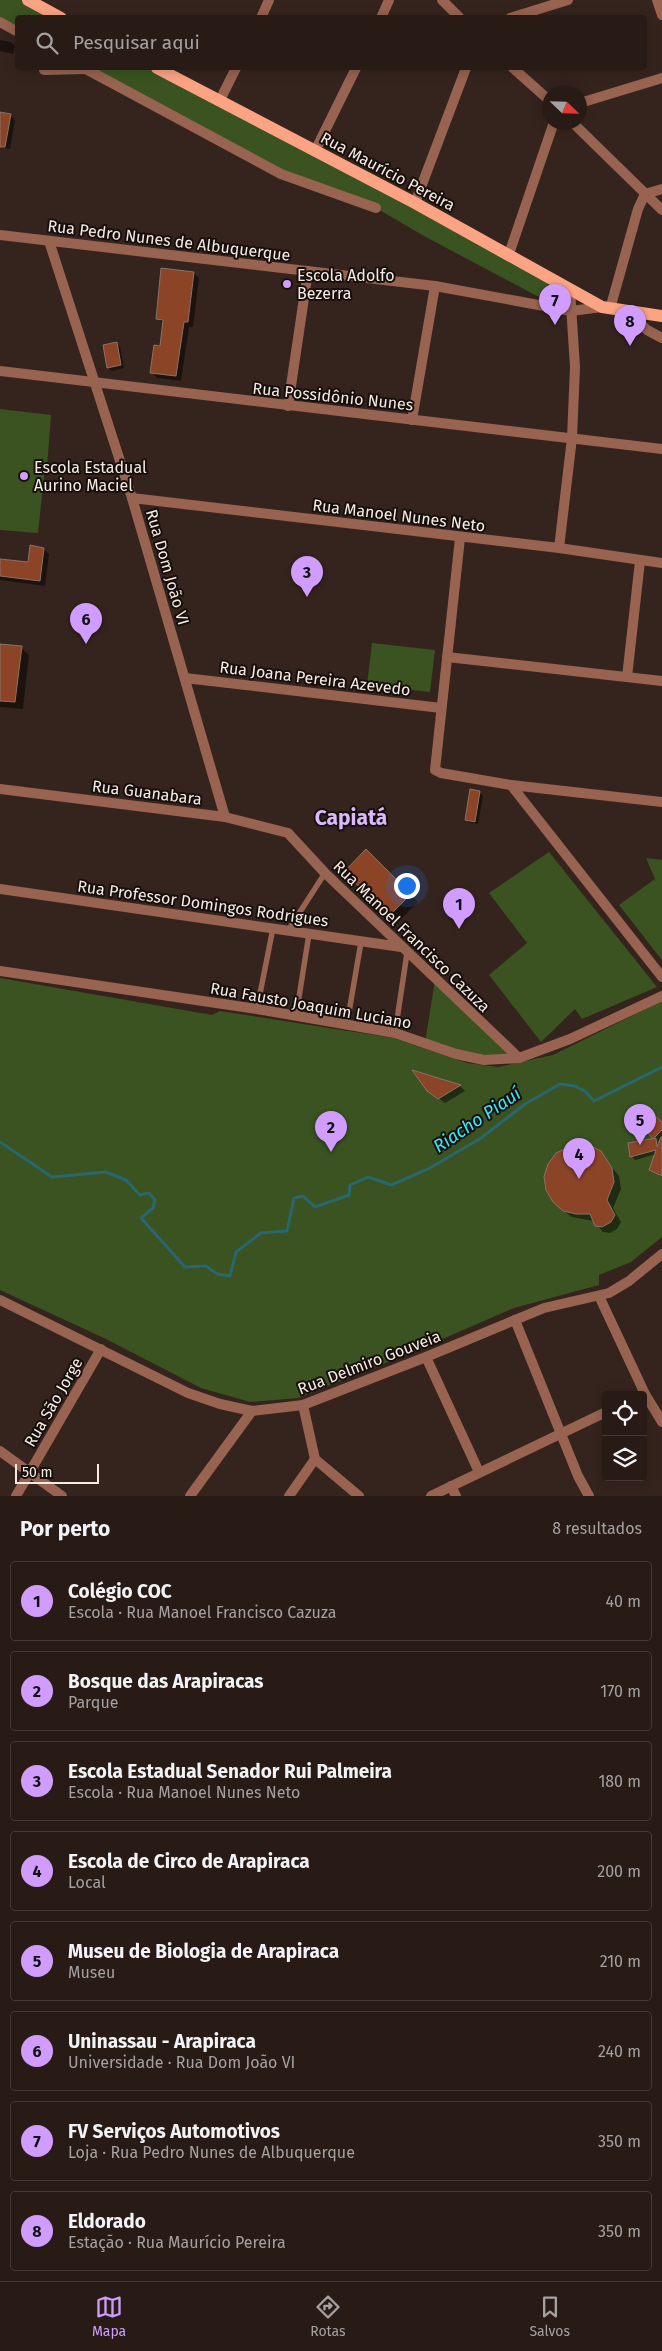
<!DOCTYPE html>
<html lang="pt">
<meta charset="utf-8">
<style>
:root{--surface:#281b16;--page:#342823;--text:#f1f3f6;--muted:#a5a1a1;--line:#443935;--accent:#d09dff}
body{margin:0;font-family:"Fira Sans",sans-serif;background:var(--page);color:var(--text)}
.controls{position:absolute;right:15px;bottom:15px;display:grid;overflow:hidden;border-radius:5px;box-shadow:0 2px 12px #0003}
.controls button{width:45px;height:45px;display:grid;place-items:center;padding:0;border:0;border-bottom:1px solid var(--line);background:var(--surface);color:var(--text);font:25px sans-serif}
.compass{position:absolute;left:542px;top:85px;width:45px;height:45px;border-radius:50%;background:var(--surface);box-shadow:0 2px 12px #0003;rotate:113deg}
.scale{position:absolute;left:15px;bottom:12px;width:84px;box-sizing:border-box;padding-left:5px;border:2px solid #f6eae5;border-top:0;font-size:14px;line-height:18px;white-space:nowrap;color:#f6eae5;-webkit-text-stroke:4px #170f0c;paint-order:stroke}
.you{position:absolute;left:406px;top:885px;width:18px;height:18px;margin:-12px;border:4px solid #fff;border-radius:50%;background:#1a73e8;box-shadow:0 0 0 8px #1a73e833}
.badge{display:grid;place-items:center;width:32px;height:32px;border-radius:50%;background:var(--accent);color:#111;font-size:16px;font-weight:700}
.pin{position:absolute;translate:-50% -41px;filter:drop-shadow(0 1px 2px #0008)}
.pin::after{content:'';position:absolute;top:26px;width:18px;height:15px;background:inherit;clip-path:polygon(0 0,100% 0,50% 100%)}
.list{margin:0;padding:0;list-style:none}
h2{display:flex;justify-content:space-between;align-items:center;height:65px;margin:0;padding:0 20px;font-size:21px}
h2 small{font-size:16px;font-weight:400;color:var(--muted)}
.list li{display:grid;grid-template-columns:32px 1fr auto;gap:15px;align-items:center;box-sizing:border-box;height:80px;margin:0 10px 10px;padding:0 10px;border:1px solid var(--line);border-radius:5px}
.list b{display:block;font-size:19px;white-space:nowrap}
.list p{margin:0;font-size:16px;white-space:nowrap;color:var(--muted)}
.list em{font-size:16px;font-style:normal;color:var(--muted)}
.icon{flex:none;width:28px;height:28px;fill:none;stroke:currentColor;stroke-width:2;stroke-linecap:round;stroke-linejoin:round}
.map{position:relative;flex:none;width:662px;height:1496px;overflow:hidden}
.search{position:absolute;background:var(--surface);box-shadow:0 2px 12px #0003;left:15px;right:15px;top:15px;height:55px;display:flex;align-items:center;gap:12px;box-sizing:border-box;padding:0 18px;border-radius:5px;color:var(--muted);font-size:19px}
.sheet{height:785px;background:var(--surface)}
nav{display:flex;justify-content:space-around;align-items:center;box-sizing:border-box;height:70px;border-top:1px solid var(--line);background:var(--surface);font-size:14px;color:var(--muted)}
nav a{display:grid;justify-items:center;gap:2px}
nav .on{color:var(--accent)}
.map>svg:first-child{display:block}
.green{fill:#3a5321}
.shadow{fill:#0007}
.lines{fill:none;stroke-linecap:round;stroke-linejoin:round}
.stream{stroke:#28676f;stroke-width:3}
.building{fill:#8c4427;stroke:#88726b}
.service{stroke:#986350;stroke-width:5.5}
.minor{stroke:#986350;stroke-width:10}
.tertiary{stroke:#986350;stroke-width:10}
.primary{stroke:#fba383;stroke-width:12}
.poi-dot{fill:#d09dff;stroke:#170f0c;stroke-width:2}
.labels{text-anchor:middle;stroke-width:4;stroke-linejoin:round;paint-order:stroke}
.street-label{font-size:16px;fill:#f6eae5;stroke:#170f0c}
.poi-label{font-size:16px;fill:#f6eae5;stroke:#170f0c;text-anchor:start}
.water-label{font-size:18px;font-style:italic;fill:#38eafd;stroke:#170f0c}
.district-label{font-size:21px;font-weight:bold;fill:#dbb8fd;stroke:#170f0c}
</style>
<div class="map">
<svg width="662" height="1496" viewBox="0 0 662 1496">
<rect width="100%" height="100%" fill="#35241d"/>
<g class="green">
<path d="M0,0H28L61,17L18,18L17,32L0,22Z"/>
<path d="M84,68H157L570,290V298L537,296L424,236L376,208L281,174Z"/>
<path d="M0,409L51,415L47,467H45L38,533L0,530Z"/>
<path d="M372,643L435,650L430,692L367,685Z"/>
<path d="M549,852L657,987L582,1019L575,1009L541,1042L489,975L527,943L489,893Z"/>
<path d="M646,858L662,860V960L619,905L655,879Z"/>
<path d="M0,978L212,1015L220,1011L393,1038L467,1063L498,1067L553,1055L662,1001V1237L631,1262L599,1275V1285L514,1308L403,1356L298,1398L250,1402L201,1388L106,1339L0,1290Z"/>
<path d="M435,980L519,1058L505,1060L425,1043Z"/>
</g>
<g class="shadow">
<path d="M0,40L11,42L15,46L13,54L0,51Z"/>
<path d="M0,113L10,115L15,120L10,149L0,147Z"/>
<path d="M193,273L199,278L193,327H189L181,381L157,378L152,372L161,347L164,324L157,318Z"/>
<path d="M117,344L120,347L124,368L112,371L108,367Z"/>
<path d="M43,549L49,554L45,586L0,580V561L30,563Z"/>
<path d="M0,645L21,648L29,655L23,709L0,707Z"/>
<path d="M479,792L483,796L478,824L470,823L467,820Z"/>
<path d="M366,851L418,902L397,923L346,872Z"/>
<path d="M415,1072L460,1086L465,1091L445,1103L428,1090Z"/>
<path d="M641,1123L662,1124V1137L657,1142L662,1154V1177L650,1170L656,1154L635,1160L632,1156L656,1140Z"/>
<path d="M600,1153L619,1176L621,1189L613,1208L621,1222L617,1229L610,1233L603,1232L594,1221L572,1217L561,1209Z"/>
</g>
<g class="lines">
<path class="stream" d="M0,1142L52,1177L106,1172L126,1180L140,1195L149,1193L155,1200L153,1208L141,1218L185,1267L206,1266L217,1274L230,1276L236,1252L261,1233L287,1231L294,1198L303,1196L315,1207L349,1195L350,1185L368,1177L391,1185L430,1168L481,1138L525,1104L560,1084L575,1086L586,1092L594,1101L662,1067"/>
</g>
<g class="building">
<path d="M0,112L11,114L5,147H0Z"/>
<path d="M161,268L194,272L188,322H184L176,376L150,373L154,345L160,346L163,320L156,319Z"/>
<path d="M117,342L121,365L107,368L103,345Z"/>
<path d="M30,545L44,548L40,581L0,576V559L28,562Z"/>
<path d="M0,644L22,646L15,702L0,701Z"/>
<path d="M470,789L480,791L475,822L465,820Z"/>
<path d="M366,849L411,894L389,916L344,872Z"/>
<path d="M412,1070L461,1085L438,1099L427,1091Z"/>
<path d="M652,1113L662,1122V1130L653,1139L639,1123Z"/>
<path d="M661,1137H662V1176L649,1170L656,1150L630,1157L628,1143L656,1138L657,1147Z"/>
<path d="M575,1144L589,1145L601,1151L612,1168L614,1182L607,1200L615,1215L611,1222L602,1227L595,1226L590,1214H576L563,1211L553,1202L546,1190L544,1177L548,1164L556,1153Z"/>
</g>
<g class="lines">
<g class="service">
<path d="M289,929L325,873"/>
<path d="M257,1009L273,928"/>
<path d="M296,1016L309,934"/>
<path d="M347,1024L361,942"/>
<path d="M395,1033L407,953"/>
</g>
<g class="minor">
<path d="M657,0L662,15"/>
<path d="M381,18L389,0"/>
<path d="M510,18L568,0"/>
<path d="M0,22L18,32"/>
<path d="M84,68L281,174L376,208"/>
<path d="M44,70L86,69"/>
<path d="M580,103L662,78"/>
<path d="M315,151L356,68"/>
<path d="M415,203L466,68"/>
<path d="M49,241L132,498L225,817"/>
<path d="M509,254L554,122"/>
<path d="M610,309L638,209L645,194L662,189"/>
<path d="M641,314L640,323L647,330L662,338"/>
<path d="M0,371L662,449"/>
<path d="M288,406L308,271"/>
<path d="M412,420L435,286"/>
<path d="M132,498L559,548L662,563"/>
<path d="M460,538L435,770L441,773L511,785L662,802"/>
<path d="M559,548L572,438L575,367L570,290"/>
<path d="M447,657L662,681"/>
<path d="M627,677L640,561"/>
<path d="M185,678L441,708"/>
<path d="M511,785L662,977"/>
<path d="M0,789L225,817L288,833L325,873L519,1058"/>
<path d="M0,889L401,947"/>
<path d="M599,1296L645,1394L662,1422"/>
<path d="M515,1320L578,1476L589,1496"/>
<path d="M426,1357L479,1472"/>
<path d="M303,1405L315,1459L359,1496"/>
<path d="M0,1451L62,1496"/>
<path d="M451,1486L456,1496"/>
<path d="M16,1496L101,1349"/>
<path d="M190,1496L252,1411"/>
<path d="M289,1496L315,1459"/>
<path d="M431,1496L606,1412"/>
</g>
<g class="tertiary">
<path d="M442,0L460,18"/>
<path d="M261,18L269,0"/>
<path d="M513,68L550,101"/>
<path d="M220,100L236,68"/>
<path d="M572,122L662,210"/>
<path d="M0,235L435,286L571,311L602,307"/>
<path d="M0,971L257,1009L395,1033L456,1054L484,1060L519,1058L570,1039L662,996"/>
<path d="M0,1300L188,1393L220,1404L252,1411L303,1405L426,1357L544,1308L609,1293L629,1281L662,1254"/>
</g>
<g class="primary">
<path d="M28,0L61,18"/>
<path d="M157,68L415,203L602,307L662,316"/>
</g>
</g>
<g class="poi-dot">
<circle cx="287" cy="284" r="5"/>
<circle cx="24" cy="476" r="5"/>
</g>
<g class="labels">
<g class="street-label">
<text transform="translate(388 171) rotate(28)" y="6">Rua Maurício Pereira</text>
<text transform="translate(169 240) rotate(7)" y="6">Rua Pedro Nunes de Albuquerque</text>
<text transform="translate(333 396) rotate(6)" y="6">Rua Possidônio Nunes</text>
<text transform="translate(399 515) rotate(7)" y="6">Rua Manoel Nunes Neto</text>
<text transform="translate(168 567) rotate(74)" y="6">Rua Dom João VI</text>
<text transform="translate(315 678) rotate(7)" y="6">Rua Joana Pereira Azevedo</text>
<text transform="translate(147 792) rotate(7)" y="6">Rua Guanabara</text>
<text transform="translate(203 903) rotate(8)" y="6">Rua Professor Domingos Rodrigues</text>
<text transform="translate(412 936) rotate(44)" y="6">Rua Manoel Francisco Cazuza</text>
<text transform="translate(311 1005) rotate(10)" y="6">Rua Fausto Joaquim Luciano</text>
<text transform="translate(369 1362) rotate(-21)" y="6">Rua Delmiro Gouveia</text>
<text transform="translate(53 1402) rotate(-60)" y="6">Rua São Jorge</text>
</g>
<g class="poi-label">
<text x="297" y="281">Escola Adolfo<tspan x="297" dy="18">Bezerra</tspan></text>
<text x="34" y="473">Escola Estadual<tspan x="34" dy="18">Aurino Maciel</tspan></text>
</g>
<g class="water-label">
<text transform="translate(477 1120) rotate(-34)" y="6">Riacho Piauí</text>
</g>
<g class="district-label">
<text x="351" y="825">Capiatá</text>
</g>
</g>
</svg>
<div class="controls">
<button><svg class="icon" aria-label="locate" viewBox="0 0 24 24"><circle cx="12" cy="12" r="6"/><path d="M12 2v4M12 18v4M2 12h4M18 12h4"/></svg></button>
<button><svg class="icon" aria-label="layers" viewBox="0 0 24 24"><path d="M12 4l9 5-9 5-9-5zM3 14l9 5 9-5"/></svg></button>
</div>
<svg class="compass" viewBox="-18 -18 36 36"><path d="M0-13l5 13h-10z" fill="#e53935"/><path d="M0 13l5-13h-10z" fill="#a5a1a1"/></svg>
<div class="scale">50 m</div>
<div class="you"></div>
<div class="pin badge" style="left:459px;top:929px">1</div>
<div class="pin badge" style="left:331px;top:1152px">2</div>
<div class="pin badge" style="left:307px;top:597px">3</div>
<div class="pin badge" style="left:579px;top:1179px">4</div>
<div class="pin badge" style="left:640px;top:1145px">5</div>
<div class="pin badge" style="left:86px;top:644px">6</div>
<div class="pin badge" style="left:555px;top:325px">7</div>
<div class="pin badge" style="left:630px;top:346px">8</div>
<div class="search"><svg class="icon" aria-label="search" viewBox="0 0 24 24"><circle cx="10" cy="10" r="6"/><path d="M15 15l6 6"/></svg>Pesquisar aqui</div>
</div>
<section class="sheet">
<h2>Por perto<small>8 resultados</small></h2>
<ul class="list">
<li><span class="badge">1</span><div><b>Colégio COC</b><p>Escola · Rua Manoel Francisco Cazuza</p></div><em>40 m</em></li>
<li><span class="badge">2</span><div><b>Bosque das Arapiracas</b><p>Parque</p></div><em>170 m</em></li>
<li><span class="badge">3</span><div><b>Escola Estadual Senador Rui Palmeira</b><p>Escola · Rua Manoel Nunes Neto</p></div><em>180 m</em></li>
<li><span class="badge">4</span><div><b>Escola de Circo de Arapiraca</b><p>Local</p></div><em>200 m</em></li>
<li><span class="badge">5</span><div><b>Museu de Biologia de Arapiraca</b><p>Museu</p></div><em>210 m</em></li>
<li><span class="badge">6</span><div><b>Uninassau - Arapiraca</b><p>Universidade · Rua Dom João VI</p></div><em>240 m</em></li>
<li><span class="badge">7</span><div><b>FV Serviços Automotivos</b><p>Loja · Rua Pedro Nunes de Albuquerque</p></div><em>350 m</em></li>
<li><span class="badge">8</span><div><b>Eldorado</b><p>Estação · Rua Maurício Pereira</p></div><em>350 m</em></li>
</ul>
</section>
<nav>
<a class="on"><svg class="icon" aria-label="map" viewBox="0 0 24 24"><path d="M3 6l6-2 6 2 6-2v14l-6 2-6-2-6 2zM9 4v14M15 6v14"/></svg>Mapa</a>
<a><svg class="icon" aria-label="directions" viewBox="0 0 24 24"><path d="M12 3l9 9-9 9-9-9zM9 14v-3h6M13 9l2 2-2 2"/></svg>Rotas</a>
<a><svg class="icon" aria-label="saved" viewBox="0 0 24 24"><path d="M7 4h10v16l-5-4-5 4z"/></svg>Salvos</a>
</nav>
